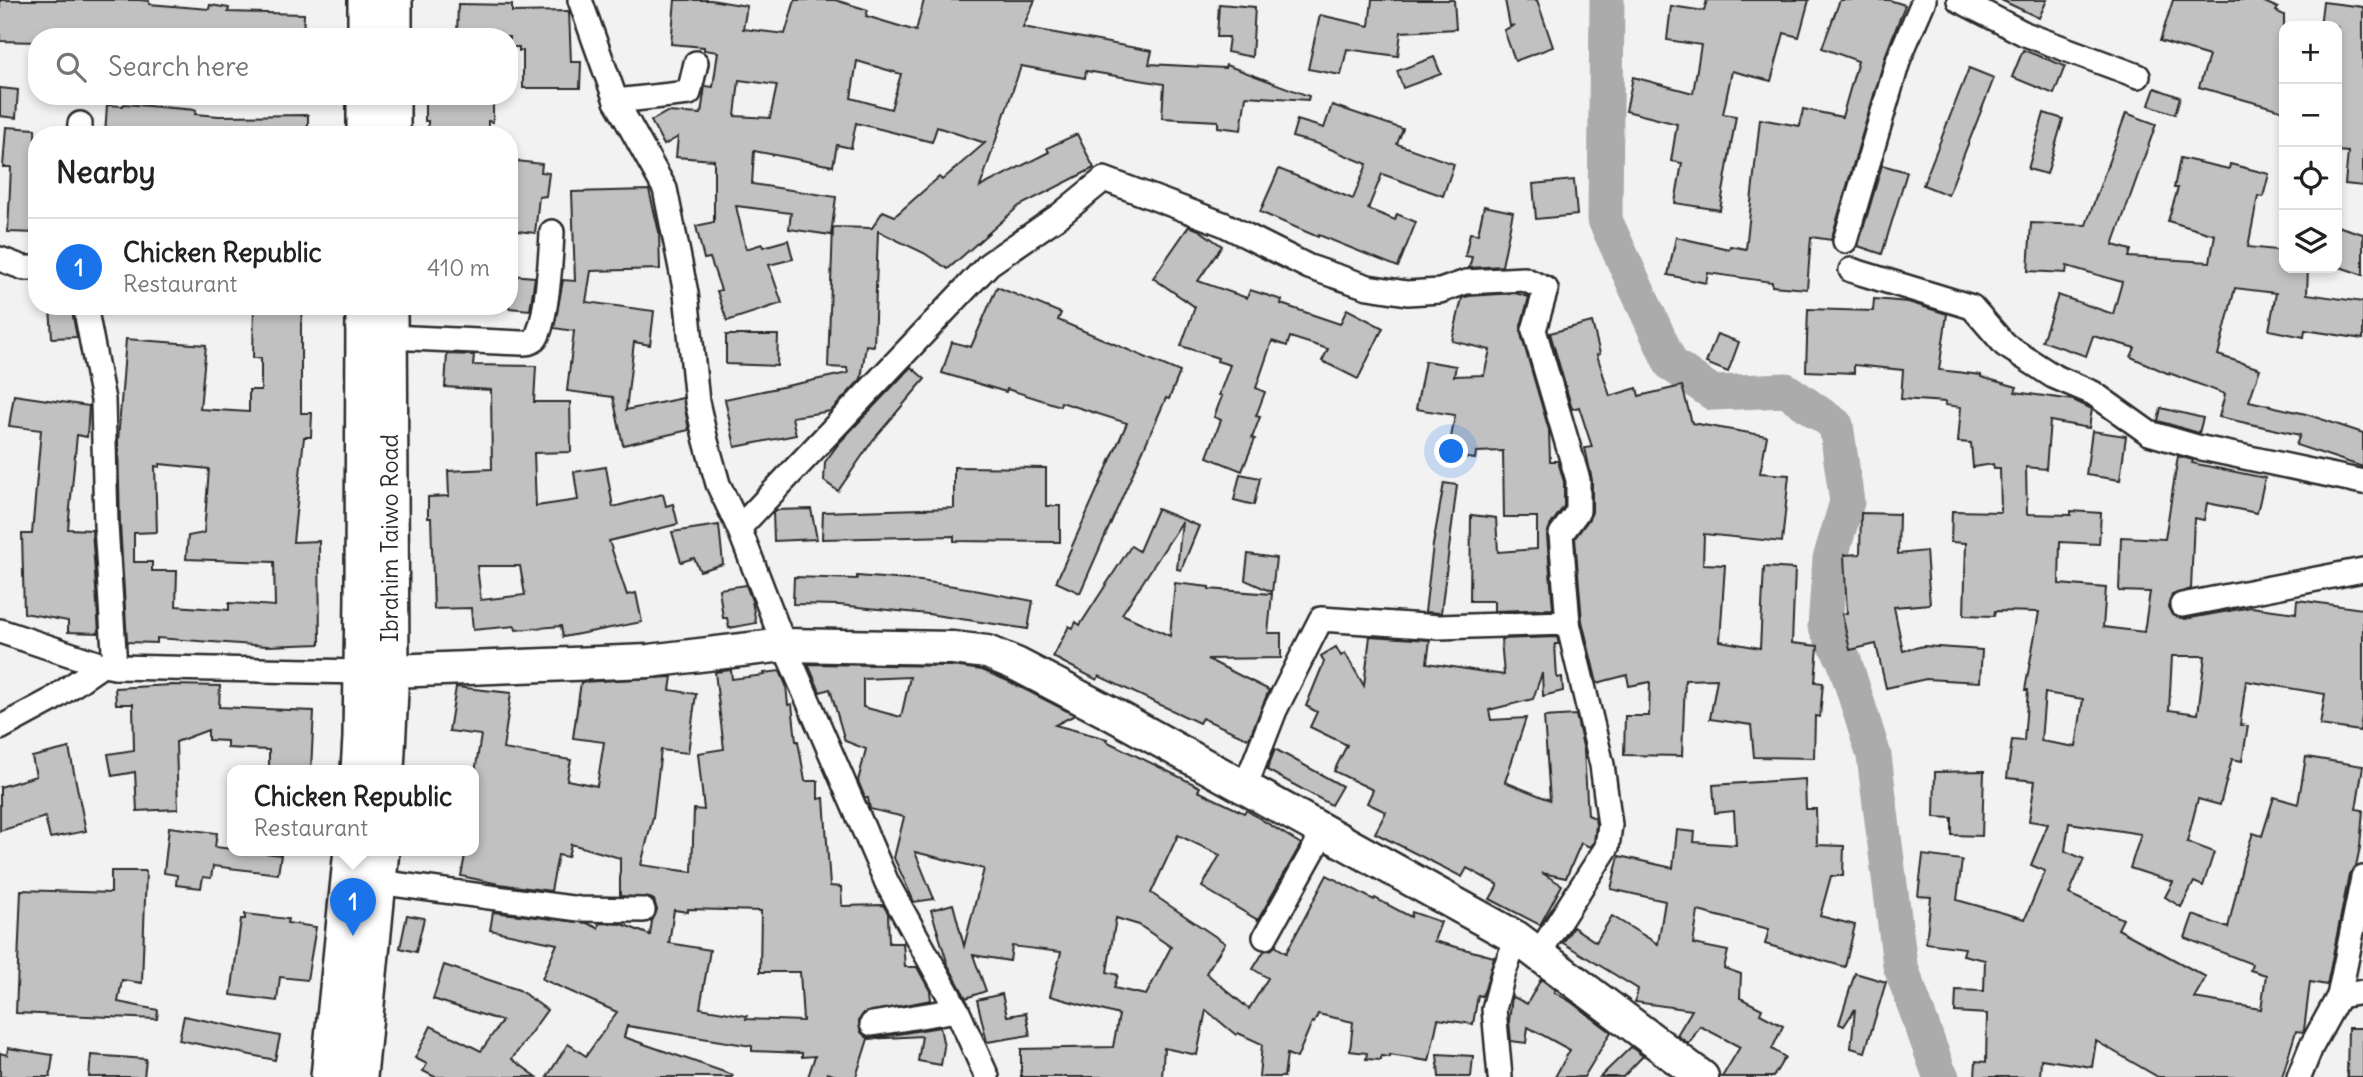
<!DOCTYPE html>
<meta charset="utf-8">
<style>
:root{--surface:#fff;--page:#f6f6f6;--text:#222;--muted:#767676;--line:#e0e0e0;--accent:#1a73e8}
body{margin:0;font-family:Delius,sans-serif;background:var(--page);color:var(--text)}
.controls{position:absolute;right:21px;top:21px;display:grid;overflow:hidden;border-radius:14px;box-shadow:0 4px 10px #0003}
.controls button{width:63px;height:63px;display:grid;place-items:center;padding:0;border:0;border-bottom:2px solid var(--line);background:var(--surface);color:var(--text);font:35px sans-serif}
.you{position:absolute;left:1452px;top:452px;width:24px;height:24px;margin:-18px;border:5px solid #fff;border-radius:50%;background:#1a73e8;box-shadow:0 0 0 10px #1a73e833}
.badge{display:grid;place-items:center;width:46px;height:46px;border-radius:50%;background:var(--accent);color:#fff;font-size:23px;font-weight:700}
.pin{position:absolute;translate:-50% -58px;filter:drop-shadow(0 2px 4px #0008)}
.pin::after{content:'';position:absolute;top:37px;width:24px;height:21px;background:inherit;clip-path:polygon(0 0,100% 0,50% 100%)}
.popup{position:absolute;left:227px;top:765px;width:252px;height:91px;box-sizing:border-box;display:grid;place-content:center;border-radius:14px;background:var(--surface);filter:drop-shadow(0 2px 5px #0005);font-size:23px;white-space:nowrap;color:var(--muted)}
.popup b{font-size:26px;color:var(--text)}
.popup::after{content:'';position:absolute;left:50%;top:100%;margin-left:-14px;border:14px solid transparent;border-top-color:var(--surface)}
.list{margin:0;padding:0;list-style:none}
h2{display:flex;justify-content:space-between;align-items:center;height:91px;margin:0;padding:0 28px;font-size:30px}
h2 small{font-size:23px;font-weight:400;color:var(--muted)}
.list li{display:grid;grid-template-columns:46px 1fr auto;gap:21px;align-items:center;box-sizing:border-box;height:98px;padding:0 28px;border-top:2px solid var(--line)}
.list b{display:block;font-size:26px;white-space:nowrap}
.list p{margin:0;font-size:23px;white-space:nowrap;color:var(--muted)}
.list em{font-size:23px;font-style:normal;color:var(--muted)}
.icon{flex:none;width:38px;height:38px;fill:none;stroke:currentColor;stroke-width:2;stroke-linecap:round;stroke-linejoin:round}
.map{position:relative;flex:none;width:2363px;height:1077px;overflow:hidden}
.search{position:absolute;background:var(--surface);box-shadow:0 4px 10px #0003;left:28px;top:28px;width:490px;height:77px;display:flex;align-items:center;gap:18px;box-sizing:border-box;padding:0 24px;border-radius:28px;color:var(--muted);font-size:26px}
.panel{position:absolute;background:var(--surface);box-shadow:0 4px 10px #0003;left:28px;top:126px;width:490px;height:189px;border-radius:28px}
.map>svg:first-child{display:block}
.lines{fill:none;stroke-linecap:round;stroke-linejoin:round}
.river{stroke:#ababab;stroke-width:35}
.building{fill:#c1c1c1;stroke:#2b2b2b;stroke-width:2;fill-rule:evenodd}
.street-casing{stroke:#2b2b2b;stroke-width:28}
.secondary-casing{stroke:#2b2b2b;stroke-width:37}
.primary-casing{stroke:#2b2b2b;stroke-width:40}
.street{stroke:#fff;stroke-width:23}
.secondary{stroke:#fff;stroke-width:32}
.primary{stroke:#fff;stroke-width:35}
.labels{text-anchor:middle;stroke-width:5;stroke-linejoin:round;paint-order:stroke}
.street-label{font-size:23px;fill:#2b2b2b;stroke:#fff}
</style>
<div class="map">
<svg width="2363" height="1077" viewBox="0 0 2363 1077">
<rect width="100%" height="100%" fill="#f2f2f2"/>
<filter id="ink" filterUnits="userSpaceOnUse"><feTurbulence type="fractalNoise" baseFrequency=".0143" numOctaves="2"/><feDisplacementMap in="SourceGraphic" scale="14" xChannelSelector="R" yChannelSelector="G"/><feConvolveMatrix kernelMatrix="1 2 1 2 8 2 1 2 1" color-interpolation-filters="sRGB"/></filter>
<g filter="url(#ink)">
<g class="lines">
<path class="river" d="M1607,0L1605,220L1671,364L1713,393L1786,390L1836,425L1847,502L1830,559L1825,626L1844,660L1874,756L1900,965L1939,1073L1942,1077"/>
</g>
<g class="building">
<path d="M0,0H139L149,1V4L209,9L210,5L229,8L228,12L304,14L303,37H37V42L0,41Z"/>
<path d="M675,0H711L747,6L743,29L785,34L795,0H835L868,10L866,16L916,31L924,0H1035L1023,27L1152,51L1149,64L1225,68L1226,65L1309,96L1308,100L1246,96L1241,130L1218,127V121L1162,118L1164,84L1086,71L1085,78L1021,66L980,187L1049,152L1047,148L1077,134L1094,168L1019,206L948,269L924,253L878,231L874,346L866,345L861,379L831,411L792,417L796,435L735,447L725,399L848,373L847,368L828,367L833,227L872,228L883,211L895,216L939,177L942,180L985,143L937,127L932,142L856,123L851,148L837,145L833,166L754,151L752,184L836,197L831,235L789,229L791,213L736,206L746,249L762,244L763,247L788,240L793,259L769,265L782,303L727,321L717,291L721,290L710,258L704,259L696,226L714,222V160L676,157L678,137L664,145L651,121L667,112L701,114L705,86L713,87L718,52L704,50V47L671,44ZM857,61L901,74L891,109L851,98ZM739,80L777,85L770,118L735,116Z"/>
<path d="M1372,0H1454L1456,29L1401,32L1398,56L1347,49L1341,75L1308,69L1320,15L1369,26Z"/>
<path d="M1505,0H1537L1553,47L1515,61L1504,30L1515,25L1510,26Z"/>
<path d="M1707,0H1809L1799,37L1784,33L1771,81L1732,71L1723,114L1736,116L1720,210L1675,203L1682,163L1671,161L1677,124L1626,111L1633,77L1693,93L1701,45L1667,40L1671,6L1704,11Z"/>
<path d="M1840,0H1889L1905,5L1886,54L1831,240L1811,237L1807,289L1772,286V282L1708,273L1706,283L1668,275L1676,237L1729,249L1730,246L1746,249L1760,119L1800,126L1803,109L1842,117L1858,61L1822,48Z"/>
<path d="M2001,0H2047L2039,18Z"/>
<path d="M2173,0H2260L2278,8L2276,11L2284,15V111L2199,87L2209,56L2160,41Z"/>
<path d="M2323,2L2363,7V186L2345,184L2348,152L2337,151V26H2320Z"/>
<path d="M458,4L512,5V12L569,11L571,62H581L580,88H523V51H519V47H509V37H457Z"/>
<path d="M1219,4L1255,7L1252,57L1227,52L1229,37H1217Z"/>
<path d="M2023,50L2065,66L2054,94L2012,77Z"/>
<path d="M1434,57L1441,74L1403,88L1397,71Z"/>
<path d="M1969,68L1994,78L1948,195L1923,185Z"/>
<path d="M0,88L18,90L16,118L0,116Z"/>
<path d="M2155,88L2180,97L2175,114L2149,105Z"/>
<path d="M425,96H493V122L488,121V135H428V121H425Z"/>
<path d="M124,104L196,110L195,114L219,116L308,115V135H188L131,130V135H105L107,105L123,106Z"/>
<path d="M1332,105L1403,129L1397,144L1454,164L1443,196L1382,174L1368,209L1395,220L1397,214L1416,222L1398,267L1319,235L1318,237L1260,212L1279,169L1353,199L1367,164L1318,144L1292,137L1297,120L1324,128Z"/>
<path d="M2044,113L2063,119L2047,174L2028,169Z"/>
<path d="M2126,113L2156,124L2113,245L2131,250L2129,257L2210,262L2215,235L2168,221L2178,188H2174L2180,158L2229,169L2230,164L2269,174L2263,197L2258,196L2248,247L2284,251V268H2308L2307,294L2363,302V339L2305,330L2304,337L2269,330L2276,293L2235,288L2218,355L2260,369L2249,401L2306,414L2363,433V467L2296,445L2300,435L2219,417L2225,394L2169,373V374L2131,357L2135,348L2093,336L2086,356L2042,341L2058,295L2113,314L2122,282L2067,266L2066,273L2028,271L2031,223L2086,225Z"/>
<path d="M6,127L35,129L37,233L8,232L11,167H3Z"/>
<path d="M509,160L542,164L541,172L549,173L546,196L539,197L535,233L509,230Z"/>
<path d="M1882,165L1907,172L1882,254L1858,246Z"/>
<path d="M1574,180L1577,215L1536,219L1533,184Z"/>
<path d="M649,190L659,232L660,269L591,271L586,302L654,311L650,345L634,342L626,410L683,398L689,430L623,445L613,397L567,391L574,331L554,328L563,280L575,281L572,192Z"/>
<path d="M1484,206L1513,212L1502,266L1469,268L1472,257L1465,256L1470,233L1478,234Z"/>
<path d="M1189,226L1199,230L1222,246L1198,281L1247,298L1250,290L1282,300L1281,304L1340,324L1347,309L1383,328L1358,379L1322,361L1328,349L1290,337L1287,346L1272,341L1256,388L1265,392L1256,416L1260,417L1252,438L1255,439L1242,471L1207,457L1221,420L1214,417L1222,396L1219,395L1230,365L1217,361L1218,358L1181,346L1195,307L1153,278Z"/>
<path d="M2337,226L2363,234V275L2337,266Z"/>
<path d="M509,275L535,277L530,310L509,308Z"/>
<path d="M997,287L1061,313L1058,320L1180,372L1169,399L1166,398L1080,593L1056,582L1127,423L1061,402L1060,406L1007,389L1006,392L942,373L952,342L971,347Z"/>
<path d="M1515,293L1529,297L1521,326V334L1549,430L1550,461H1558L1564,482V506L1550,526L1547,535L1553,609L1494,611V601H1470L1471,515L1496,518L1498,552L1537,549V517H1504L1503,451L1476,452L1475,459L1448,455L1455,415L1416,409L1425,361L1456,366L1454,376L1484,375L1490,350L1452,341L1462,298L1469,296Z"/>
<path d="M1874,299L1908,302L1947,314L1939,370L1981,375V377L2017,387L2015,392L2073,400L2092,409L2089,428L2050,421L2046,469L2026,467L2027,514L2071,515V511L2101,513L2099,544L2060,542L2059,584L2106,588L2103,627L2144,632L2150,592L2119,591L2121,537L2165,539L2178,456L2193,460L2192,463L2265,478L2257,513L2207,503L2204,520L2194,518L2191,589L2172,595L2168,607L2172,615L2185,619L2251,607L2296,613L2297,600L2363,609V709L2360,731L2320,725L2325,694L2246,681L2240,725L2248,726L2242,761L2232,759L2220,805L2198,799L2187,842L2214,852L2203,886L2194,882L2181,907L2165,897L2173,882L2130,868L2141,834L2069,823L2065,851L2084,859L2069,894L2123,919L2118,929L2206,977L2194,998L2261,1009L2266,975L2250,970L2252,964L2185,938L2193,915L2228,928L2243,863L2253,833L2262,836L2274,797L2298,804L2306,757L2363,766L2356,809L2363,810L2360,847L2356,866L2349,875L2327,985L2310,982L2304,1030L2303,1032L2296,1031L2282,1077H2158L2096,1041L2092,1067L2041,1059L2040,1077H1975L1976,1061L1986,1062L1987,1014L1955,1012L1956,990L1984,991L1985,960L1963,955L1965,948L1926,943L1931,897L1918,896L1923,855L1962,860L1957,900L2025,919L2045,871L2031,865L2048,824L2029,821L2035,781L2007,778L2012,740L2024,741L2028,690H2025L2039,612L1995,611L1994,616L1964,615L1966,543L1951,542L1952,511L2001,512L2000,468H1994L1993,464L1973,467L1971,443L1958,442L1961,407L1945,405L1946,402L1901,399L1903,370L1854,365V373L1806,371L1808,309L1873,311ZM2172,656H2205L2198,714L2169,710ZM2045,693L2083,699L2076,747L2041,741Z"/>
<path d="M50,306H71L77,337L52,338Z"/>
<path d="M254,306H304L301,323V413H312L311,437H304L293,542L319,541L320,644L268,646L157,638V643L127,642L120,524L118,441L126,339L206,345L200,409L249,412V390H261V358H253ZM160,464L209,469L204,533L188,536L186,559L274,562L275,606L229,603V610L176,606L177,571H152V562H134V533L157,532L155,466L160,467Z"/>
<path d="M1592,322L1600,354L1597,355L1610,396L1637,388L1639,396L1682,386L1692,423L1767,436L1760,473L1789,475L1782,542L1704,534L1703,564L1725,565L1720,641L1760,648L1764,567L1795,569L1792,643L1818,646L1815,682L1823,683L1820,717L1815,716L1814,758L1754,757L1751,725L1710,719L1717,679L1685,680L1682,756L1624,755L1625,716H1649L1650,682L1629,686L1627,675L1597,683L1582,621L1575,538L1589,519L1592,512V480L1585,448L1592,447L1579,407L1572,409L1550,333Z"/>
<path d="M1717,334L1739,342L1728,372L1706,363Z"/>
<path d="M726,335H778L777,366L726,364Z"/>
<path d="M447,354L474,355L473,365L536,366L534,402H570L571,452L534,453L536,506L578,500L574,472L606,467L613,507L663,494L666,506L673,504L678,524L609,541L627,595L636,593L642,622L563,637L561,626L516,630L515,626L473,630L471,608L434,609L431,518H428V497L449,496L448,471L492,469L491,390L445,387ZM477,566H520L525,595L481,600Z"/>
<path d="M911,367L925,379L873,440L838,491L824,481L825,462L839,443Z"/>
<path d="M14,395L89,406L87,437L77,435L68,529L92,530L99,633L68,632V621L24,613L22,534H32L41,430L9,426Z"/>
<path d="M2161,408L2203,418L2199,433L2158,421Z"/>
<path d="M2092,431L2126,436L2120,480L2086,475Z"/>
<path d="M954,467L1046,468V506H1060V542L954,541V536L822,539L823,512L954,508Z"/>
<path d="M1240,474L1260,478L1254,505L1234,500Z"/>
<path d="M1444,483L1457,485L1441,613L1425,612L1433,545Z"/>
<path d="M811,509L817,539L774,541L773,512L775,510Z"/>
<path d="M1157,509L1199,526L1181,570L1177,569L1182,522L1122,614L1170,636L1175,583L1209,587V589L1272,594L1268,633H1281V658L1207,659L1269,690L1249,739L1202,718L1199,723L1099,676L1097,680L1053,657L1069,626L1073,628L1076,622L1080,625L1131,546L1139,551Z"/>
<path d="M1861,513L1899,514L1898,554L1926,551L1930,604L1894,607L1903,651L1923,646L1982,650L1980,682L1926,679L1886,688L1876,644L1850,650L1842,614L1847,613L1844,555L1860,554Z"/>
<path d="M719,525L723,564L700,571L694,558L681,562L672,532Z"/>
<path d="M1248,554L1276,558L1272,592L1245,580Z"/>
<path d="M857,576L921,581L974,589V590L1033,601L1028,629L928,614L839,605L793,604L794,577L857,579Z"/>
<path d="M746,585L752,601L756,623L729,628L727,618H723L719,589Z"/>
<path d="M1370,636L1430,640L1427,663L1504,675L1501,639L1557,637L1559,644H1555L1557,678L1562,677L1563,691L1543,696L1542,673L1533,699L1489,710L1491,720L1526,718L1505,782L1550,800L1544,717L1576,715L1584,751L1588,815L1595,818L1596,825L1594,842L1590,847L1581,843L1566,878L1542,873L1562,885L1540,925L1490,899L1498,885L1467,868L1462,877L1375,833L1386,812L1367,803L1373,790L1334,771L1347,745L1310,727L1317,712L1306,706L1324,662L1321,656L1336,647L1341,656L1345,653L1364,686Z"/>
<path d="M808,664L952,666L982,670L1008,681L1075,715L1055,725L1107,739L1106,741L1200,787L1198,791L1244,813L1246,810L1301,844L1258,920L1202,887L1220,855L1178,835L1151,893L1225,943L1206,973L1249,1009L1268,978L1253,969L1264,951L1272,949L1275,946L1286,953L1327,875L1374,900L1375,898L1411,917L1412,912L1441,922L1434,941L1494,957L1485,989L1482,996L1478,995L1473,1024L1438,1019L1429,1061L1389,1055V1057L1381,1056V1060L1366,1059L1367,1053L1350,1051L1353,1022L1318,1014L1314,1023L1312,1022L1297,1058L1287,1054L1284,1077H1259L1262,1044L1238,1033L1236,1035L1206,1010L1197,1055L1164,1048L1162,1077H1021V1049L1113,1047L1119,1015L1050,996L1061,952L1012,946L1010,961L973,955L986,991L966,998L948,965L931,910L953,904L964,946L984,869L915,852L934,899L914,902L894,858L904,817L870,809L868,798H865L858,781L866,749L845,741L830,689L820,692ZM910,677L901,717L863,707V679ZM1116,918L1139,925L1171,947L1146,995L1114,988L1118,975L1107,972Z"/>
<path d="M731,670L732,679L765,675L764,673L780,671L786,685L788,705L792,704L796,741H798L805,781H818V799L824,798L830,886L841,887L842,906L883,905L888,913L889,943H903L905,967H917L930,991L931,1000L864,1013L859,1020L861,1032L866,1037L874,1038L940,1027L944,1047L941,1065L918,1061L922,1036L868,1039L856,1077H840L827,1073L825,1077H808L815,1056L802,1057V1053L752,1051V1046L627,1026L624,1037L733,1075L732,1077H547L568,1044L586,1056L617,1012L542,979L557,944L490,930L493,912L587,923L598,928L599,923L622,924L650,935L652,921L657,910L654,900L650,898L620,896V858L571,844L568,857L558,855L551,891L499,884L461,876L466,850H474V779L481,735L449,731L456,687L511,693L503,749L571,760L567,780L597,786L604,742L573,738L581,682L672,677L670,690L696,694L688,753L661,750L653,817L641,865L692,872L694,809L704,810L698,753L724,749L715,672ZM688,909L761,911L760,972H800L803,1021L746,1019L747,1016L700,1008L710,950L669,943L674,910L688,912Z"/>
<path d="M172,685L220,686L219,707L314,711L311,770L269,769V750L227,748V741L208,740V730L176,742L178,809L137,811L135,772L112,776L108,754L134,750L133,704H116L115,688Z"/>
<path d="M69,748L86,831L50,838L45,817L0,831V787L36,776L32,757Z"/>
<path d="M1275,749L1342,786L1331,805L1267,770Z"/>
<path d="M1984,771L1982,836L1952,835V818L1934,817L1935,772Z"/>
<path d="M1805,779L1806,809H1816L1817,845L1844,846L1843,876H1831L1820,916L1855,925L1845,967L1765,944L1769,929L1698,911L1693,944L1728,951L1724,968L1741,974L1740,998L1762,1009L1760,1014L1783,1026L1772,1049L1785,1057L1773,1077H1722L1740,1047L1700,1026L1689,1044L1677,1035L1692,1010L1635,1002L1638,989L1563,943L1573,927L1596,942L1612,916L1658,944L1665,901L1611,889L1619,856L1673,868L1677,830L1695,832L1694,842L1736,845L1734,811L1715,813L1713,785Z"/>
<path d="M169,827L217,833L215,847L281,855L278,874L213,866L211,878L203,877L201,888L176,885L177,875L164,873Z"/>
<path d="M111,871H146L142,983L122,980L118,1002L158,1010L157,1019L16,1013L21,890L111,893Z"/>
<path d="M245,914L288,919L287,923L316,927L307,980L280,977L277,1001L231,995L241,919H245Z"/>
<path d="M407,915L424,918L416,952L400,948Z"/>
<path d="M444,965L519,990L547,1010L512,1059L537,1077H435L423,1071L427,1064L415,1058L431,1026L481,1051L502,1021L433,999Z"/>
<path d="M1855,973L1886,982L1865,1052L1851,1048L1855,1009L1844,1026L1839,1024Z"/>
<path d="M1541,979L1555,990L1554,992L1571,1002L1611,1032L1584,1077H1555L1570,1050L1528,1027L1526,1043L1511,1041L1509,1021L1512,996L1527,1004Z"/>
<path d="M1002,994L1007,1016L1026,1013L1030,1035L987,1042L977,1000Z"/>
<path d="M184,1016L280,1036L275,1060L179,1040Z"/>
<path d="M2348,1028H2363V1077H2347Z"/>
<path d="M1631,1047L1643,1056L1623,1077H1600Z"/>
<path d="M8,1048L53,1055L50,1077H0V1053L7,1055Z"/>
<path d="M1437,1054L1473,1056L1471,1077H1439Z"/>
<path d="M91,1055L146,1059L144,1077H89Z"/>
</g>
<g class="lines">
<defs>
<g id="street">
<path d="M580,0L616,101L665,189L686,293L697,402L706,441L718,484L739,528L784,645L887,883L957,1010L987,1077"/>
<path d="M1959,0L2025,34L2138,76"/>
<path d="M616,101L689,93L696,63"/>
<path d="M79,135L80,124"/>
<path d="M1845,241L1899,58L1924,0"/>
<path d="M0,259L24,268H37"/>
<path d="M1851,270L1972,307L2005,345L2053,376L2093,393L2149,433L2197,447L2363,482"/>
<path d="M85,306L103,400L106,525L115,667"/>
<path d="M389,337L521,343C527,343 532,343 536,338C547,320 551,255 552,232"/>
<path d="M739,528L989,264L1060,215L1104,179L1223,224L1309,267L1368,287L1407,293L1440,291L1466,282L1524,279L1546,289L1534,330L1578,480V511L1561,534L1568,623L1602,765L1610,825L1607,847L1539,953"/>
<path d="M2182,605L2363,570"/>
<path d="M0,631L102,665L115,667L362,672"/>
<path d="M0,728L50,701L102,665"/>
<path d="M1245,787L1275,710L1321,619L1439,627L1568,623"/>
<path d="M378,882L579,909L643,910"/>
<path d="M1265,937L1324,831"/>
<path d="M2339,996L2363,992"/>
<path d="M872,1024L957,1010"/>
<path d="M1500,1077L1494,1009L1504,971L1517,938"/>
<path d="M2299,1077L2311,1047L2339,996L2363,878"/>
</g>
<path id="secondary" d="M367,672L649,661L784,645L953,648L987,652L1016,664L1112,714L1517,938L1702,1077"/>
<g id="primary">
<path d="M366,37V0"/>
<path d="M394,37V0"/>
<path d="M365,135V96"/>
<path d="M392,135V96"/>
<path d="M359,770L361,738L363,596L364,306"/>
<path d="M386,770L391,671L389,306"/>
<path d="M329,1077L352,850"/>
<path d="M359,1077L381,850"/>
</g>
</defs>
<use href="#street" class="street-casing"/>
<use href="#secondary" class="secondary-casing"/>
<use href="#primary" class="primary-casing"/>
<use href="#street" class="street"/>
<use href="#secondary" class="secondary"/>
<use href="#primary" class="primary"/>
</g>
</g>
<g class="labels">
<g class="street-label">
<text transform="translate(390 538) rotate(-90)" y="8">Ibrahim Taiwo Road</text>
</g>
</g>
</svg>
<div class="controls">
<button>+</button>
<button>−</button>
<button><svg class="icon" aria-label="locate" viewBox="0 0 24 24"><circle cx="12" cy="12" r="6"/><path d="M12 2v4M12 18v4M2 12h4M18 12h4"/></svg></button>
<button><svg class="icon" aria-label="layers" viewBox="0 0 24 24"><path d="M12 4l9 5-9 5-9-5zM3 14l9 5 9-5"/></svg></button>
</div>
<div class="you"></div>
<div class="pin badge" style="left:353px;top:936px">1</div>
<div class="popup"><b>Chicken Republic</b>Restaurant</div>
<div class="search"><svg class="icon" aria-label="search" viewBox="0 0 24 24"><circle cx="10" cy="10" r="6"/><path d="M15 15l6 6"/></svg>Search here</div>
<section class="panel">
<h2>Nearby<small></small></h2>
<ul class="list">
<li><span class="badge">1</span><div><b>Chicken Republic</b><p>Restaurant</p></div><em>410 m</em></li>
</ul>
</section>
</div>
